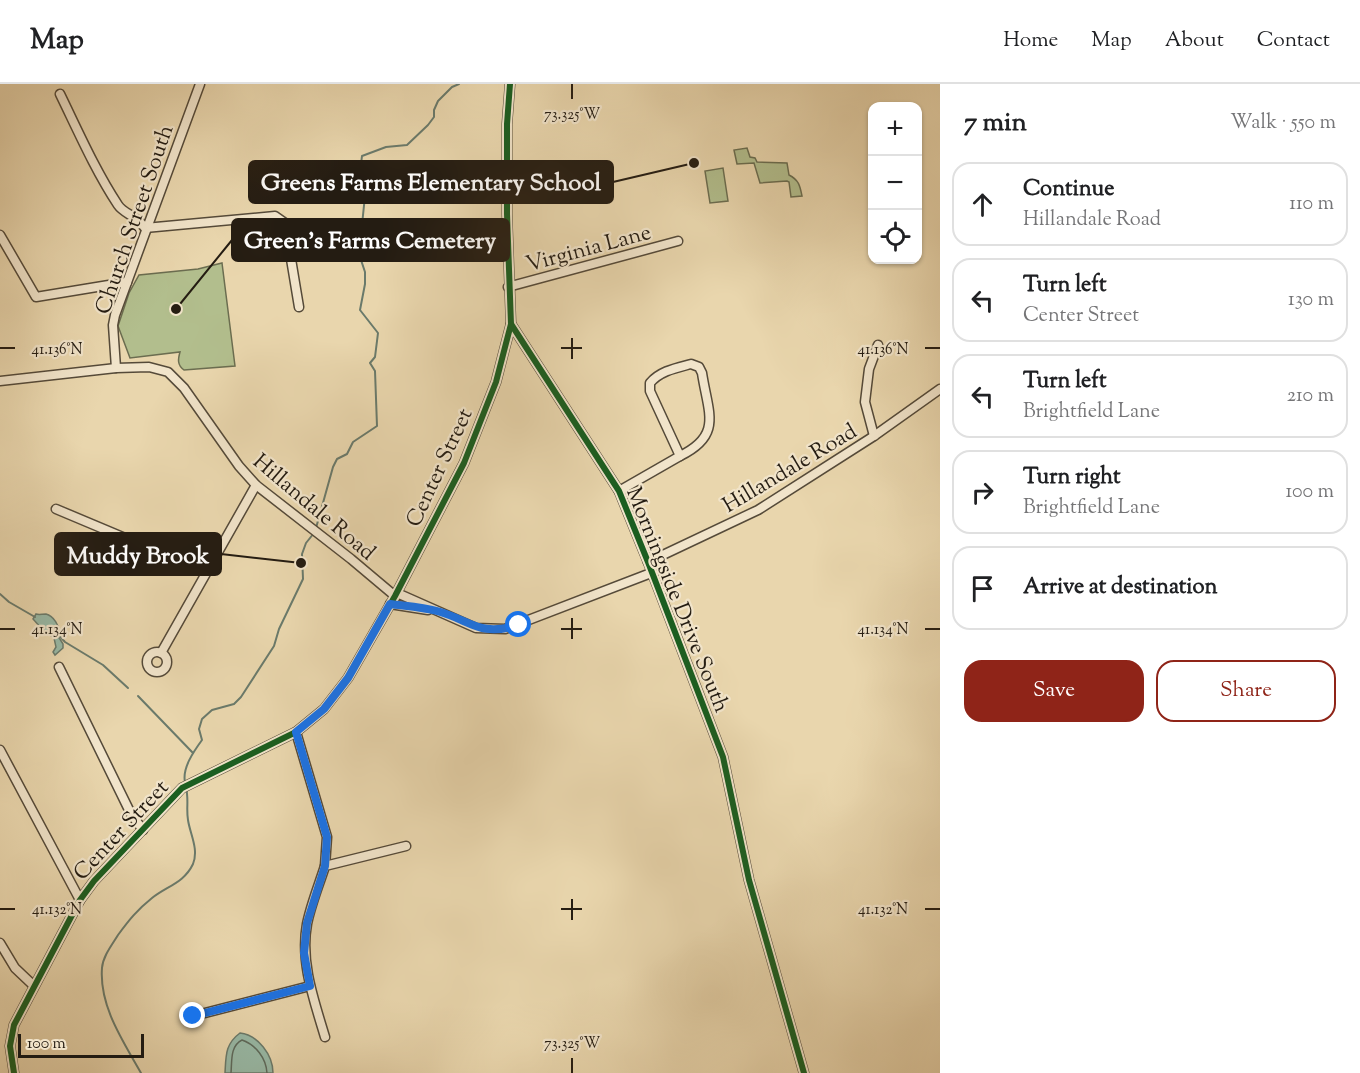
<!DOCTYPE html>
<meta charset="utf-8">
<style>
:root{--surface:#fff;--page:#f6f6f6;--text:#202124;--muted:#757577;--line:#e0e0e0;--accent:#8f2418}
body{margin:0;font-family:"Sorts Mill Goudy",serif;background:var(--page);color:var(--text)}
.controls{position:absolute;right:18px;top:18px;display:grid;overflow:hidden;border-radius:12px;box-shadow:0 2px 4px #0004}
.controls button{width:54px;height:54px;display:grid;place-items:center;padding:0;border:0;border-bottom:2px solid var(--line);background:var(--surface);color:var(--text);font:30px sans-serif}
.scale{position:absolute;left:18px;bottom:15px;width:126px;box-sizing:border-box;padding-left:6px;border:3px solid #241c12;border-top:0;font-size:16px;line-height:21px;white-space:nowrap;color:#241c12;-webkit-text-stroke:4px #f1e4ca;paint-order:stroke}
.stop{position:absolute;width:18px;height:18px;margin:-14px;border:4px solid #1a73e8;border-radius:50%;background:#fff}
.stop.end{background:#1a73e8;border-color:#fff;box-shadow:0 2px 6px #0008}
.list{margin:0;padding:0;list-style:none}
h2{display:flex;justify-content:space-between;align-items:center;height:78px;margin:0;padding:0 24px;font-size:26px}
h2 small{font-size:20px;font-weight:400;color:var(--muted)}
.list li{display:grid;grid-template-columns:39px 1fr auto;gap:18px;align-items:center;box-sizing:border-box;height:84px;margin:0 12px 12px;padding:0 12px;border:2px solid var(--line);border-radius:18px}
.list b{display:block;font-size:22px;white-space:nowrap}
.list p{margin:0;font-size:20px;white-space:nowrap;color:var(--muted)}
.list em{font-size:20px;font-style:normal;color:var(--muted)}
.actions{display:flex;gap:12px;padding:18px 24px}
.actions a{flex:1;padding:14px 0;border:2px solid var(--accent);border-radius:18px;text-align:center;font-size:21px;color:var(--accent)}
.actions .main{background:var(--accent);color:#fff}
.icon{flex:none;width:33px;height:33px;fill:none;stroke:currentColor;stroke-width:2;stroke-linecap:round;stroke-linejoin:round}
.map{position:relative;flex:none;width:940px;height:989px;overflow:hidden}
header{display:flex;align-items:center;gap:36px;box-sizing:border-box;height:84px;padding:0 30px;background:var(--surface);border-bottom:2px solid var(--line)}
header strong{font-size:28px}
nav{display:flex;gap:33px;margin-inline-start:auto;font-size:21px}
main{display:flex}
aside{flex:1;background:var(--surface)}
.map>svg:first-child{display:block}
.green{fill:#b2be8d;stroke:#6b6d50;stroke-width:1.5}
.water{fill:#98b9a6;stroke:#6a7a6b;stroke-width:1.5}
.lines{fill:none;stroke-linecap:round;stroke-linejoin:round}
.shore{stroke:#5e6a5c;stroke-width:1.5}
.stream{stroke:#6a7a6b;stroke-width:2}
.street-casing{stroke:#554a39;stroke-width:11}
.street{stroke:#f1e4ca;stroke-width:8}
.cycleway-casing{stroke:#f1e4ca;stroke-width:10}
.cycleway{stroke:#1b5e20;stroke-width:6}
.route{stroke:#1a73e8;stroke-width:8}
.ticks{fill:none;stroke:#241c12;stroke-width:2}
.labels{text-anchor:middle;stroke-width:4.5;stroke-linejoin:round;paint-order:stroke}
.street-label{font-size:22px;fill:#241c12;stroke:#f1e4ca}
.ticks-label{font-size:15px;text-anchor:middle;fill:#241c12;stroke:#f1e4ca;stroke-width:4.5;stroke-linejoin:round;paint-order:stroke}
.leader{fill:none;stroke:#241c12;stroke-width:2}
.callout-dot{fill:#241c12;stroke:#f1e4ca;stroke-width:2}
.callout{fill:#241c12;stroke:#241c12;stroke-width:2}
.callout-label{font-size:24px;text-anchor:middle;font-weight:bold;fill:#fff}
</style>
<header>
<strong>Map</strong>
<nav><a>Home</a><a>Map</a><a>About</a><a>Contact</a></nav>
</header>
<main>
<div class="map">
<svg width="940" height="989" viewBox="0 0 940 989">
<rect width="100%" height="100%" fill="#e9d6ad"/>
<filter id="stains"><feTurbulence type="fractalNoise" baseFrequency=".00333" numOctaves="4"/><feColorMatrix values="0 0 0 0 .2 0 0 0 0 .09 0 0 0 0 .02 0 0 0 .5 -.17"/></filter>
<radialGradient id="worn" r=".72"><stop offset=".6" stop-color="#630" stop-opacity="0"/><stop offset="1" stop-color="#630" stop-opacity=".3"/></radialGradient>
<g class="green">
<path d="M747,64L750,73L755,74L757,78L787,79L789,91C799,96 800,102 802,112L791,113L789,98L787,97L760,99L754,79L737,80L734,66Z"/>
<path d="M723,84L728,117L710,119L705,87Z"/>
<path d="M222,179L235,282L184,286C177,281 178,275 180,268L130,274L118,242L129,209L139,191L198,185Z"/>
</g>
<g class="water">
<path d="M36,530C39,531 42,530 46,530C54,532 59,542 60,549L58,552L63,560V564L55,571L53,568L56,563L54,554L42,545L33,535Z"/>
<path d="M240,949C258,951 273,971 273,989H225C226,972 225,960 240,949Z"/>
</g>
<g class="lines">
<path class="shore" d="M231,989C232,977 230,962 242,956C256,961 266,974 267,989"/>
<g class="stream">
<path d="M316,444L333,383L337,375L347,370L353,358L377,342L375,287L370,279L375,273L378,249L360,226L365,200V188L359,170L366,102L361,80L362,72L386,63L407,61L428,41L434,33V26L438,17L452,3L459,0"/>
<path d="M0,510L9,518L35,533"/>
<path d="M57,549L65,558L103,581L128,604"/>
<path d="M138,612L193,669"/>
<path d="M185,698C182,684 194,667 202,656L199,645L202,635L212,626L234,620L241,613L274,562L279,545L303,495L302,470L306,459L314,449"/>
<path d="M141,989C123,957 99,922 102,884C103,872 112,861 118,851C129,836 137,826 152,814C167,802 184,799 193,780C199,765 190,750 188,736C186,725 189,715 186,704"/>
</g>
<defs>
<g id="street">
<path d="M510,0L507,40V130L511,240L619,407L648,478L723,673L749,796L804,989"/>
<path d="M60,10C78,47 95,86 118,121C124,130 136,131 145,144L275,132L285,139L299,223"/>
<path d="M0,151L36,213L127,198"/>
<path d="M508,203L678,157"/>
<path d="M691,280L699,283L702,289C708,329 723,351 680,372L650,307V299C660,287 676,284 691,280Z"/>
<path d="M116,284L113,241L115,231L200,0"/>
<path d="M0,297L116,284L149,283L168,288L184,304L239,382L256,401L351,475L395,512"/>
<path d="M874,352L865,318L869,285L878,261"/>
<path d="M619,407L680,372"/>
<path d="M56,425L206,488"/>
<path d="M648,478L758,426L874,352L940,305"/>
<path d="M397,509L476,544L505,545L651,489"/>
<path d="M390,520L428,526"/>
<circle cx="157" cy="578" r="10"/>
<path d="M161,569L256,401"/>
<path d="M59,583L131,730L143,746"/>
<path d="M296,648L327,753L325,782"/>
<path d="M0,666L80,816"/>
<path d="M0,859L15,884L34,902"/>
<path d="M193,932L310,902"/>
<path d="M325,953C314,916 300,878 307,840C311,820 319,801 325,782L406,762"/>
<path d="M14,989L10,962L14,941L80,816L94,797L182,704L296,648L324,625L348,594L395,512L464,379L496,298L511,240"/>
</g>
</defs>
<use href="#street" class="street-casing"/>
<use href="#street" class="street"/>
<defs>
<g id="cycleway">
<path d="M510,0L507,40V130L511,240L619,407L648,478L723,673L749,796L804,989"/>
<path d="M14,989L10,962L14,941L80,816L94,797L182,704L296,648L324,625L348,594L395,512L464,379L496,298L511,240"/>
</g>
</defs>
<use href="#cycleway" class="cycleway-casing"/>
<use href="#cycleway" class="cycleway"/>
</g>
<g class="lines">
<path class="route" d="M193,932L310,902L304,869L307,839L325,782L327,753L296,648L324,625L348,594L390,520C405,522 422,523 437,527C473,537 478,553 519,541"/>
</g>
<path class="ticks" d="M572,0V15M572,254V275M0,264H15M561,264H582M925,264H940M572,534V555M0,545H15M561,545H582M925,545H940M572,815V836M0,825H15M561,825H582M925,825H940M572,974V989"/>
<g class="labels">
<g class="street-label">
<text transform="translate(133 135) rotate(-71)" y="8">Church Street South</text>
<text transform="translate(588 163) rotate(-15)" y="8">Virginia Lane</text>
<text transform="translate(438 383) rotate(-65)" y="8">Center Street</text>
<text transform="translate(789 383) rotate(-31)" y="8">Hillandale Road</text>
<text transform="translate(315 422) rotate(40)" y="8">Hillandale Road</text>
<text transform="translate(679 515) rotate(68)" y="8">Morningside Drive South</text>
<text transform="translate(120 745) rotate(-47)" y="8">Center Street</text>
</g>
</g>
<g class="ticks-label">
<text x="572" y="35">73.325°W</text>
<text x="57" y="270">41.136°N</text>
<text x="883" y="270">41.136°N</text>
<text x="57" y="550">41.134°N</text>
<text x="883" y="550">41.134°N</text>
<text x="57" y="830">41.132°N</text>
<text x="883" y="830">41.132°N</text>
<text x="572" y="964">73.325°W</text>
</g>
<path class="leader" d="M694 79L613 98M176 225L232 156M301 479L221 470"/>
<g class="callout-dot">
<circle cx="694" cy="79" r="6"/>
<circle cx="176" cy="225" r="6"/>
<circle cx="301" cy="479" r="6"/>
</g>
<g class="callout">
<rect x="249" y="77" width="364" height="42" rx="6"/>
<rect x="232" y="135" width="277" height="42" rx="6"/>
<rect x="55" y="449" width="166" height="42" rx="6"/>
</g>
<g class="callout-label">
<text x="431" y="106">Greens Farms Elementary School</text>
<text x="370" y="164">Green's Farms Cemetery</text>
<text x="138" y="479">Muddy Brook</text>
</g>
<rect width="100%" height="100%" filter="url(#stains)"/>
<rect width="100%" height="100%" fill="url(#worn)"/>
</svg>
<div class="controls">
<button>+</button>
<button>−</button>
<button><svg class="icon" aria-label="locate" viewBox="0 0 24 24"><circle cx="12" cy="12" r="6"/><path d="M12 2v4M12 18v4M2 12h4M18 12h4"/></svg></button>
</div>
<div class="scale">100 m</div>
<div class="stop" style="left:519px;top:541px"></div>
<div class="stop end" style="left:193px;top:932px"></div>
</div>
<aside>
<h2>7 min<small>Walk · 550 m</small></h2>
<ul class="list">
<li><svg class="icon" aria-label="ahead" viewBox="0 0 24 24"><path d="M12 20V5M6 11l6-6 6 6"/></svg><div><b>Continue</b><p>Hillandale Road</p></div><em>110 m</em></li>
<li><svg class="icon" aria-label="left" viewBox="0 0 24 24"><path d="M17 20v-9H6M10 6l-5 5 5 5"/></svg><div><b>Turn left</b><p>Center Street</p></div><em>130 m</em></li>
<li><svg class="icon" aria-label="left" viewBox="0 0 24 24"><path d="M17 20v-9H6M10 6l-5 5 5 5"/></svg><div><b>Turn left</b><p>Brightfield Lane</p></div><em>210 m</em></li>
<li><svg class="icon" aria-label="right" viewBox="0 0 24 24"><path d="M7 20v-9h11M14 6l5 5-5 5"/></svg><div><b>Turn right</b><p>Brightfield Lane</p></div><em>100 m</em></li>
<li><svg class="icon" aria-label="arrive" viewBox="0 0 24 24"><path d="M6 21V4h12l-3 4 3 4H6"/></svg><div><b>Arrive at destination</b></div></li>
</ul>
<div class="actions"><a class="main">Save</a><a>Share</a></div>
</aside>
</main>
